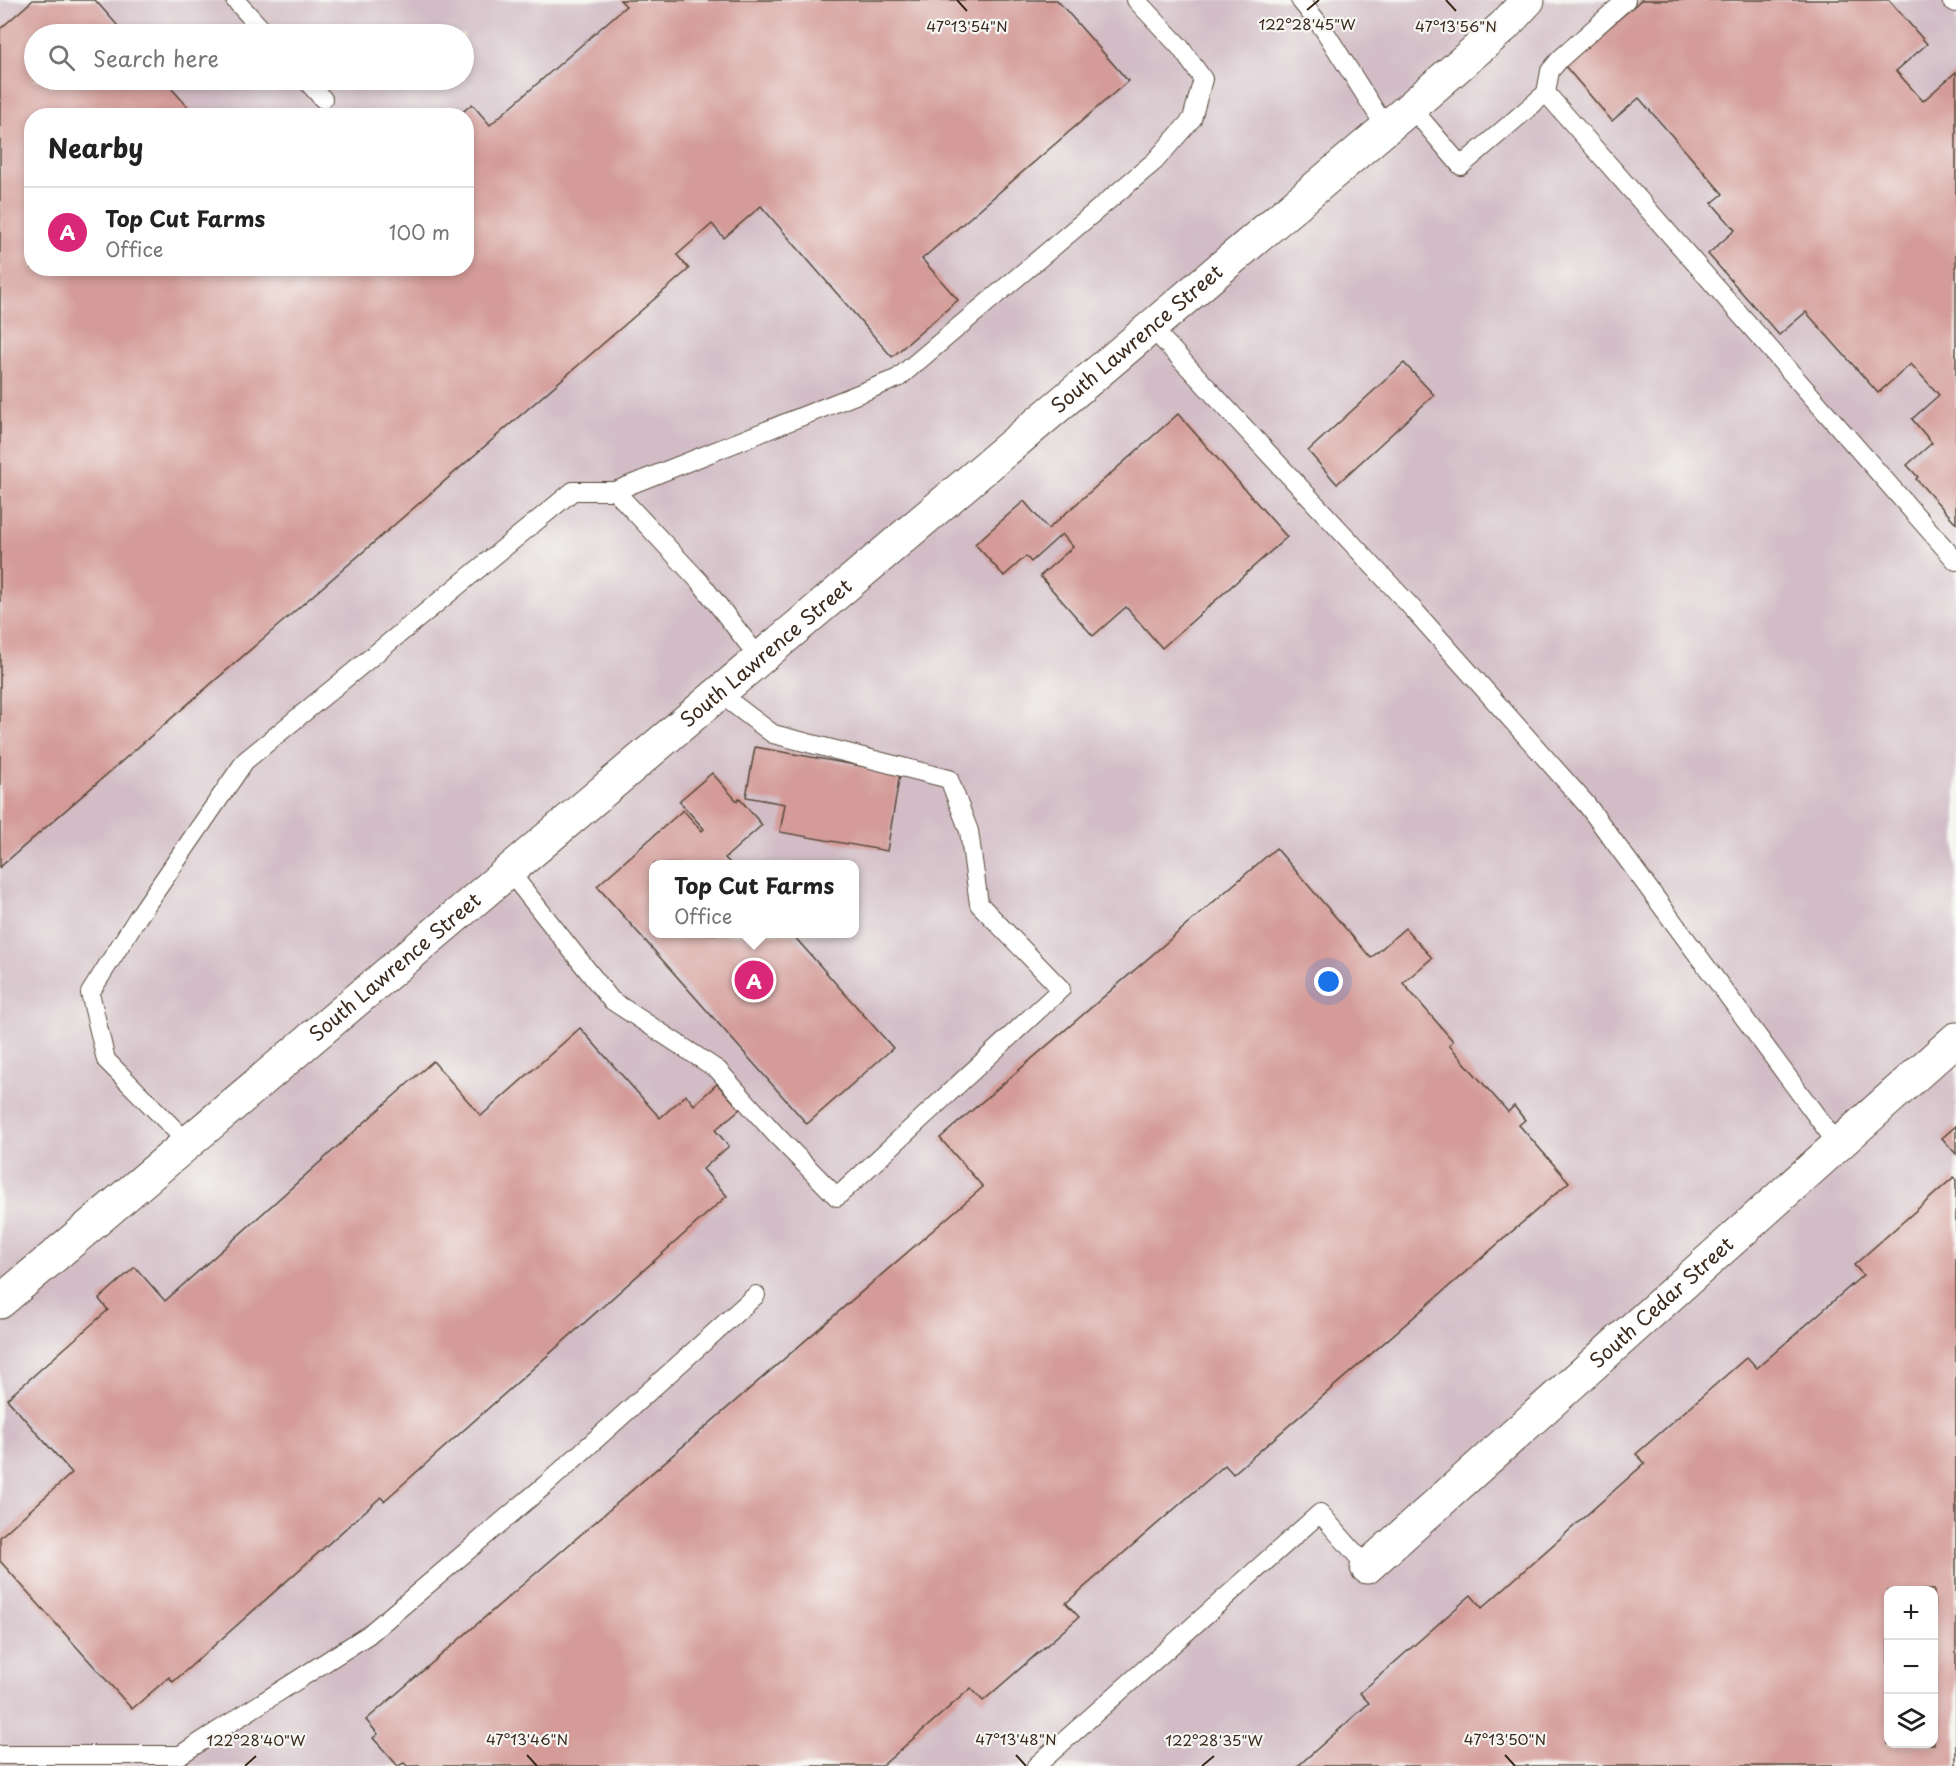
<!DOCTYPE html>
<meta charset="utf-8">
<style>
:root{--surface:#fff;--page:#f2f2f2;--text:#222;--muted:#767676;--line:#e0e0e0;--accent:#db2777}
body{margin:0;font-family:"Playpen Sans",sans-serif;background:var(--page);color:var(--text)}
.controls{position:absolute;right:18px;bottom:18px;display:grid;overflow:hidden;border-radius:12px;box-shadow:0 3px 9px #0003}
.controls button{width:54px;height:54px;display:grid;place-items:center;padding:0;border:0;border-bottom:2px solid var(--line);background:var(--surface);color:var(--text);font:30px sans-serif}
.you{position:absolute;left:1329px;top:982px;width:21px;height:21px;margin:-15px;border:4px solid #fff;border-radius:50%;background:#1a73e8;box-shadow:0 0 0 9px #1a73e833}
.badge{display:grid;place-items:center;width:39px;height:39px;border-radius:50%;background:var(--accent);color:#fff;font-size:20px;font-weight:700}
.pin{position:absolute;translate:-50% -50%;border:3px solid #fff;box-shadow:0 2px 6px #0006}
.popup{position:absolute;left:649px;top:860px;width:210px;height:78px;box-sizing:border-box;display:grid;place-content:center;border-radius:12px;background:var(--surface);filter:drop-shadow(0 2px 4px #0005);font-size:20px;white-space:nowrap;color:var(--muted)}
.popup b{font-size:22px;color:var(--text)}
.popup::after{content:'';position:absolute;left:50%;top:100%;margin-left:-12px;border:12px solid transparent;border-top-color:var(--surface)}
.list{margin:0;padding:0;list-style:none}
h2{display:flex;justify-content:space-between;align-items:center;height:78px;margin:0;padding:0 24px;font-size:26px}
h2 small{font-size:20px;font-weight:400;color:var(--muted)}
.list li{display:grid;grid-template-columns:39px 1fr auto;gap:18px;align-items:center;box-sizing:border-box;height:90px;padding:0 24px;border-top:2px solid var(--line)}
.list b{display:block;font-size:22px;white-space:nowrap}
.list p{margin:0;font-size:20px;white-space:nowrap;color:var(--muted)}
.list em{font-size:20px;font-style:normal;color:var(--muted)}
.icon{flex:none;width:33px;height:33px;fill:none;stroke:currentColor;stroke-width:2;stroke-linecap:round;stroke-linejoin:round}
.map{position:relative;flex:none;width:1956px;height:1766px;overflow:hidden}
.search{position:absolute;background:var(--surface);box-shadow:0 3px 9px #0003;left:24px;top:24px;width:450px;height:66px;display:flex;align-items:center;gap:15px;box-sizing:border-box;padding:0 21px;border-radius:33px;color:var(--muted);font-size:22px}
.panel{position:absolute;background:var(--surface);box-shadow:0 3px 9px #0003;left:24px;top:108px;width:450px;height:168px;border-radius:24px}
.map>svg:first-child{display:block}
.industrial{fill:#d2bdc6;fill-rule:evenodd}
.building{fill:#d49b98;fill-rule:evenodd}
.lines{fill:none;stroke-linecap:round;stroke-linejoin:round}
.service-casing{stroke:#564739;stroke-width:20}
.minor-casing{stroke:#564739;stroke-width:35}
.service{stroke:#fff;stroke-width:18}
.minor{stroke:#fff;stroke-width:33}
.ticks{fill:none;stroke:#3b2a1e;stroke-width:2}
.labels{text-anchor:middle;stroke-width:4.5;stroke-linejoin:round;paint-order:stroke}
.street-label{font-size:20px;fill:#3b2a1e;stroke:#f6f6f2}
.ticks-label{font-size:15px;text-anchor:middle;fill:#3b2a1e;stroke:#f6f6f2;stroke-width:4.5;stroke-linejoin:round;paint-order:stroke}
</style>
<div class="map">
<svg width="1956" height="1766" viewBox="0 0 1956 1766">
<rect width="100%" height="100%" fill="#f6f6f2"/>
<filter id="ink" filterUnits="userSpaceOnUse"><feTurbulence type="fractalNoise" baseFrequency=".0167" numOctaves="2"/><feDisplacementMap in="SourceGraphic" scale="12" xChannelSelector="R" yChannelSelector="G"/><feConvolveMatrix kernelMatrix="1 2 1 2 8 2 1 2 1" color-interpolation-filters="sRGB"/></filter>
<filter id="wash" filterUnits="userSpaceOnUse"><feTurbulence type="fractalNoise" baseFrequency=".008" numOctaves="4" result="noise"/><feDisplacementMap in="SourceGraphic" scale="24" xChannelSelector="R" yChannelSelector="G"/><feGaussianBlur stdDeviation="1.35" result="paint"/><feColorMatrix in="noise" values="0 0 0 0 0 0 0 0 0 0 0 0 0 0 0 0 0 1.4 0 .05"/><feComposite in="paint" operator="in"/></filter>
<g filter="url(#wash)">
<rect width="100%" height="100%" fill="#f0ead5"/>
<path class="industrial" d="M0,0H1956V1766H0ZM34,34H464V80H34ZM32,116H466V268H32ZM654,864H855V934H654ZM1888,1590H1934V1744H1888Z"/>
<g id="blocks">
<g class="building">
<path d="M33,0H95L125,34H34V80H164L196,116H32V268H466V116H458L472,104L490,125L626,6L620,0H1057L1128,81L922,259L958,300L892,357L761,206L724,238L712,224L677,255L689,269L0,867V29Z"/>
<path d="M1641,0H1889L1927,44L1896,71L1923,101L1956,72V523L1916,479L1918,477L1907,465L1932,443L1912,419L1939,395L1911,364L1878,393L1806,312L1779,335L1708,254L1735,230L1712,203L1723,194L1639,98L1612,121L1565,66Z"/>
<path d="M1404,363L1434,395L1337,484L1308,451Z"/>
<path d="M1178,414L1287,537L1162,648L1126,607L1093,636L1040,576L1073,547L1062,534L1031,562L1026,556L1004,576L975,544L1024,501L1048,529Z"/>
<path d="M755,747L900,773L887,851L780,832L785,804L746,797Z"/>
<path d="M712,773L737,801L739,798L762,825L725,858L731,864H654V934H792L893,1048L807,1124L597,886L683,810L702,831L704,829L679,801Z"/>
<path d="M1276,848L1371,958L1405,928L1432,958L1403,983L1453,1041L1449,1045L1508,1112L1514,1106L1525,1120L1519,1125L1569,1182L1233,1474L1225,1465L1066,1603L1079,1617L983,1701L971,1688L882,1766H407L404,1763L398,1766L373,1738L378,1734L366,1720L983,1187L940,1138Z"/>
<path d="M580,1028L660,1118L686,1095L694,1105L717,1084L740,1109L715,1130L729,1146L703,1169L727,1196L384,1501L381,1497L173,1682L169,1677L132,1709L0,1561V1537L72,1473L7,1399L108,1310L99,1299L135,1267L165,1301L433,1061L481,1116Z"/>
<path d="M1956,1126V1154L1942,1138Z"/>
<path d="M1954,1177L1956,1180V1766H1298L1369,1703L1360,1693L1471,1595L1482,1608L1645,1463L1636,1454L1747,1357L1757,1368L1863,1275L1854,1265ZM1888,1590H1934V1744H1888Z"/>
</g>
</g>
</g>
<g filter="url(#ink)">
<use href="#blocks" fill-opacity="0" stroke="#564739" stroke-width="1.5"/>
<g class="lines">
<defs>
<g id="service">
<path d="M235,0L266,34"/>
<path d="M1300,0L1324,30L1386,128"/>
<path d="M1951,0L1956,3"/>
<path d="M306,80L323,99"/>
<path d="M1546,93L1550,71L1560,59L1626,0"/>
<path d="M1411,107L1461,166L1546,93L1956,561"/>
<path d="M1151,327L1413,609L1587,805L1838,1145"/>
<path d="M615,491L700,582L760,659"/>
<path d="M509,871L611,1000L718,1070L777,1136L837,1197L1061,989L979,904L969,831L949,779L773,734L719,693"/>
<path d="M188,1143L106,1060L90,993L138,917L245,761L573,491H615L898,378L1155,161L1192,119L1203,79L1180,47L1136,0"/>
<path d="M0,1755H180L368,1635L544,1486L756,1295"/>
<path d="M1036,1766L1320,1513L1367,1567"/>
</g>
<g id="minor">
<path id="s1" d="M0,1302L1411,107L1504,26L1528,0"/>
<path id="s2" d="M1367,1567L1956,1039"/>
</g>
</defs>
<use href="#service" class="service-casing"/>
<use href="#minor" class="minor-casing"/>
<use href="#service" class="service"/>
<use href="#minor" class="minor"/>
</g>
</g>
<path class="ticks" d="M957,0L967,11M1446,0L1456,11M1307,10L1319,0M527,1755L537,1766M1016,1755L1026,1766M1505,1755L1515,1766M245,1766L256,1756M1202,1766L1214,1756"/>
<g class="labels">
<g class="street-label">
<text dy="7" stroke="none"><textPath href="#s1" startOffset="1490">South Lawrence Street</textPath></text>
<text dy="7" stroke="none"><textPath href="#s1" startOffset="1004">South Lawrence Street</textPath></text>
<text dy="7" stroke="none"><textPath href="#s1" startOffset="518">South Lawrence Street</textPath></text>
<text dy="7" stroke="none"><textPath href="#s2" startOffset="396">South Cedar Street</textPath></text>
</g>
</g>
<g class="ticks-label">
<text x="1307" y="30">122°28'45"W</text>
<text x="967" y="32">47°13'54"N</text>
<text x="1456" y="32">47°13'56"N</text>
<text x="527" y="1745">47°13'46"N</text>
<text x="1016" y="1745">47°13'48"N</text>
<text x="1505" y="1745">47°13'50"N</text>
<text x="256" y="1746">122°28'40"W</text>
<text x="1214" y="1746">122°28'35"W</text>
</g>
</svg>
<div class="controls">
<button>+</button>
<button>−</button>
<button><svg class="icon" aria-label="layers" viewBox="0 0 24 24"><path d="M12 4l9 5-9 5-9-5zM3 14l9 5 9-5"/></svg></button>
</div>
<div class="you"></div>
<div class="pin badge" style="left:754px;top:980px">A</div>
<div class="popup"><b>Top Cut Farms</b>Office</div>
<div class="search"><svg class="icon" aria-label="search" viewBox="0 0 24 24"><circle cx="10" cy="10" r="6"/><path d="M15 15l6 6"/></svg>Search here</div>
<section class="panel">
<h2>Nearby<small></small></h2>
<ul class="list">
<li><span class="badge">A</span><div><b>Top Cut Farms</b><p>Office</p></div><em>100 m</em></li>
</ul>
</section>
</div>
